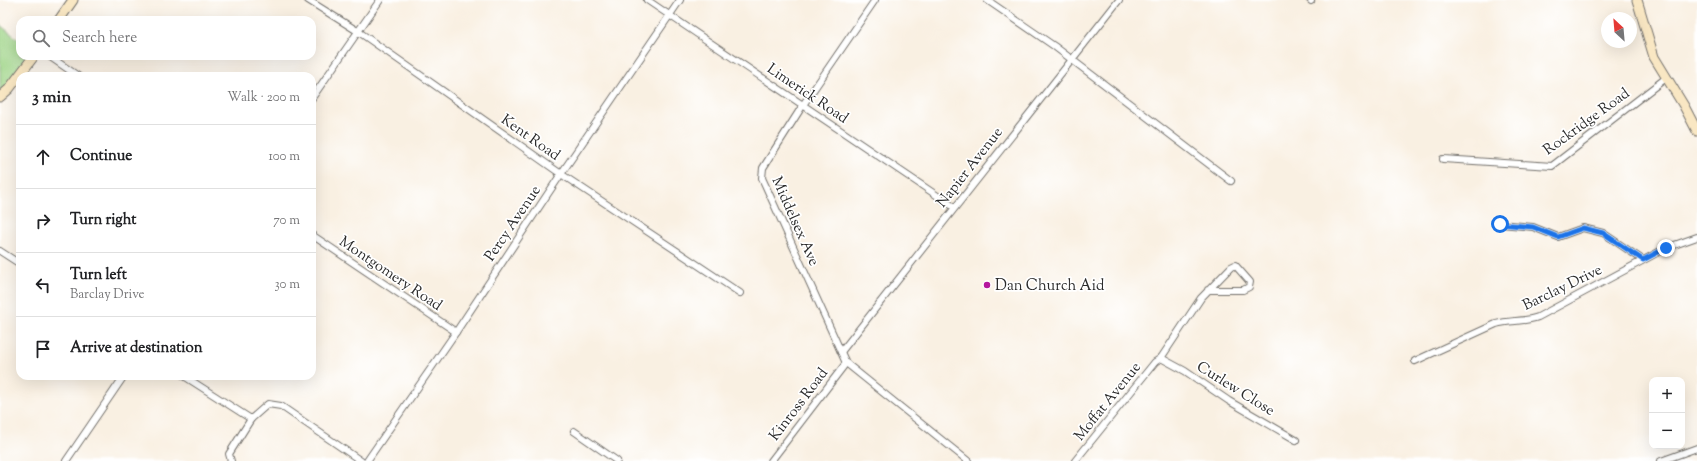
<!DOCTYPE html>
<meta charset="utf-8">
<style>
:root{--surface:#fff;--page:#f2f2f2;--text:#202124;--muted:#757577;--line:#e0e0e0}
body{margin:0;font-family:"Sorts Mill Goudy",serif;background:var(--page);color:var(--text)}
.controls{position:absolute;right:12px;bottom:12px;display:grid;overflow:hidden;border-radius:8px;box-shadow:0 4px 16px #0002}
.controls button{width:36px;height:36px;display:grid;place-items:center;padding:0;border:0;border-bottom:1px solid var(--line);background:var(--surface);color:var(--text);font:20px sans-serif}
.compass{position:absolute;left:1601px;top:12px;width:36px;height:36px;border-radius:50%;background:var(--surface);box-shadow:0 4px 16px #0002;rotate:334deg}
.stop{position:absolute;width:12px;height:12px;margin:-9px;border:3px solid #1a73e8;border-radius:50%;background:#fff}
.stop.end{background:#1a73e8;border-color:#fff;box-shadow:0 1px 4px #0008}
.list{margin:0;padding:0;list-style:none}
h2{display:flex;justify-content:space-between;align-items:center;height:52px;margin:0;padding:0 16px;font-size:17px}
h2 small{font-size:13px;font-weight:400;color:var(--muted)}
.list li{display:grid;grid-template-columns:26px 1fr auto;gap:12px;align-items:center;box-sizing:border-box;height:64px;padding:0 16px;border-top:1px solid var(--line)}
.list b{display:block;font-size:15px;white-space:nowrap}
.list p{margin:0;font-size:13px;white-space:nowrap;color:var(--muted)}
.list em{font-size:13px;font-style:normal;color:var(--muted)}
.icon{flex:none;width:22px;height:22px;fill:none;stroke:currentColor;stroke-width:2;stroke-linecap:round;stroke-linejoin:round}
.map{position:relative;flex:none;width:1697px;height:461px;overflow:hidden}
.search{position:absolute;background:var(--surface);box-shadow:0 4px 16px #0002;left:16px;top:16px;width:300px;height:44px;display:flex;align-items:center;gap:10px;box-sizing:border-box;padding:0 14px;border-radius:12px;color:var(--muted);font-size:15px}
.panel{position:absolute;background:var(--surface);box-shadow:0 4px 16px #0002;left:16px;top:72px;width:300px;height:308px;border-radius:12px}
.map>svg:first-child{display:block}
.green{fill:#9ed486;stroke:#648058}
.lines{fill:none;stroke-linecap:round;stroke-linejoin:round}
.street-casing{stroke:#73706b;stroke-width:8}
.secondary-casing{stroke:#73706b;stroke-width:11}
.street{stroke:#fff;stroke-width:6}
.secondary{stroke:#f9e7c3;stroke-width:9}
.route{stroke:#1a73e8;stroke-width:5}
.poi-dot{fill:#b5179e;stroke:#fff;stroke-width:1.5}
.labels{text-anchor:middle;stroke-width:3.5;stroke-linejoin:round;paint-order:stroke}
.street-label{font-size:15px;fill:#2b2b2b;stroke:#fff}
.poi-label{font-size:15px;fill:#2b2b2b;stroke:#fff;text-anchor:start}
</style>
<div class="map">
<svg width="1697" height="461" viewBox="0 0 1697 461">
<rect width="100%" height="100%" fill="#fff"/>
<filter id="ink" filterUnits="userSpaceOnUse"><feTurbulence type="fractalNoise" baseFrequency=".025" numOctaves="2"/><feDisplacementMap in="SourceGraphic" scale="8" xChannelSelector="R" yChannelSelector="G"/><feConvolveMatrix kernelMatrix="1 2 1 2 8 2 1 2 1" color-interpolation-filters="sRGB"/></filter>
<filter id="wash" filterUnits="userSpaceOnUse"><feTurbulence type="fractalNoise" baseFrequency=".012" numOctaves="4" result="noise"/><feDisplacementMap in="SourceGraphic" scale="16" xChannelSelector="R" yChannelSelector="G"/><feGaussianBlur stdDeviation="0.9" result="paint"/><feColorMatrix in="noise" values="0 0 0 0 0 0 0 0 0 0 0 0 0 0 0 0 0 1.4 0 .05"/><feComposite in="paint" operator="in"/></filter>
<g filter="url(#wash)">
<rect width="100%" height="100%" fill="#f9f0e2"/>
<path class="green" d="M0,25L20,41V56H32L0,94Z"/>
</g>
<g filter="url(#ink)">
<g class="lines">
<defs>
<g id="street">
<path d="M308,0L359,32L561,174L740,293"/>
<path d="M647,0L954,207"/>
<path d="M875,0L803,105L763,168L762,178L846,363L968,461"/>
<path d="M987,0L1054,46L1231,181"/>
<path d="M1310,0L1311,1"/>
<path d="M49,56L78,76"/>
<path d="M312,98L380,0"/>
<path d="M1443,159L1552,166L1666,78"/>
<path d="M1500,224L1533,227L1558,237L1583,228L1603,233L1643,260"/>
<path d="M312,235L456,332"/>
<path d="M0,251L20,264"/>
<path d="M841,352L1119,0"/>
<path d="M1161,358L1185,371L1229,401L1296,440"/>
<path d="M1415,361L1496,324C1510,320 1525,322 1538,317L1666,248L1697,237"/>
<path d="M184,376L251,419L268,404L281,406L361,461"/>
<path d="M574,431L617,461"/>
<path d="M66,461L124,376"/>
<path d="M231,461L229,454L251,419"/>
<path d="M367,461L456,332L561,174L680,0"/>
<path d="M771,461L846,363"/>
<path d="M1075,461L1155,362L1161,358L1201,298L1231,267L1235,265L1250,282L1249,287L1243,290H1208"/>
<path d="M1661,461L1697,448"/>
</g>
<g id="secondary">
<path d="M1637,0L1654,57L1684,106L1697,131"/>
<path d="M59,20L73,0"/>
<path d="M0,97L9,89L34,56"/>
</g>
</defs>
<use href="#street" class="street-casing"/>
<use href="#secondary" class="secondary-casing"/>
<use href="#street" class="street"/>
<use href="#secondary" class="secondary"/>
</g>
</g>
<g class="lines" filter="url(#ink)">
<path class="route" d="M1500,224L1533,227L1558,237L1583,228L1603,233L1643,260L1666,248"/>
</g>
<circle class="poi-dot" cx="987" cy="285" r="4"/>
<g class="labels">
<g class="street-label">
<text transform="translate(808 93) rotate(34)" y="5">Limerick Road</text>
<text transform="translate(1586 121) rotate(-36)" y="5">Rockridge Road</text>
<text transform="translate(531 137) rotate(35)" y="5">Kent Road</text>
<text transform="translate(969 167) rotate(-52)" y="5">Napier Avenue</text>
<text transform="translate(796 221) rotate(66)" y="5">Middelsex Ave</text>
<text transform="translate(512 223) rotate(-56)" y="5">Percy Avenue</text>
<text transform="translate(391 273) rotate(34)" y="5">Montgomery Road</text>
<text transform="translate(1562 287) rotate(-26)" y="5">Barclay Drive</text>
<text transform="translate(1236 388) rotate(32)" y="5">Curlew Close</text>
<text transform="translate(1107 401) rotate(-51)" y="5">Moffat Avenue</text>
<text transform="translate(798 404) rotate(-53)" y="5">Kinross Road</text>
</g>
<g class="poi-label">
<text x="995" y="290">Dan Church Aid</text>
</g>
</g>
</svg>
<div class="controls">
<button>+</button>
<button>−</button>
</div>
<svg class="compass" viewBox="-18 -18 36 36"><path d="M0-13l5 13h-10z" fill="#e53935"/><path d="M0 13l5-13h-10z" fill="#757577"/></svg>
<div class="stop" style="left:1500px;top:224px"></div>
<div class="stop end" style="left:1666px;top:248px"></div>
<div class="search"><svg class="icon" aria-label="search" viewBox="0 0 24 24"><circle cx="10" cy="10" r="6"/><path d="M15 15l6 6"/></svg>Search here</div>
<section class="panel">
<h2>3 min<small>Walk · 200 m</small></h2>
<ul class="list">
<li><svg class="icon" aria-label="ahead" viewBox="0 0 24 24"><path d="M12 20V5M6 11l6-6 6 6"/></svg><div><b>Continue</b></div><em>100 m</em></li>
<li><svg class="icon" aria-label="right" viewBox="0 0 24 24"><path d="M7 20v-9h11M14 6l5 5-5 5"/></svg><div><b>Turn right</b></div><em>70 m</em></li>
<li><svg class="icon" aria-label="left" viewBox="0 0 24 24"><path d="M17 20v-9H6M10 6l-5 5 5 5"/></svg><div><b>Turn left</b><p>Barclay Drive</p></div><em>30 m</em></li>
<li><svg class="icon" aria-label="arrive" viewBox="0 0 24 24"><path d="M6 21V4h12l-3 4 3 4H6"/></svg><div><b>Arrive at destination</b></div></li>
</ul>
</section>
</div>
